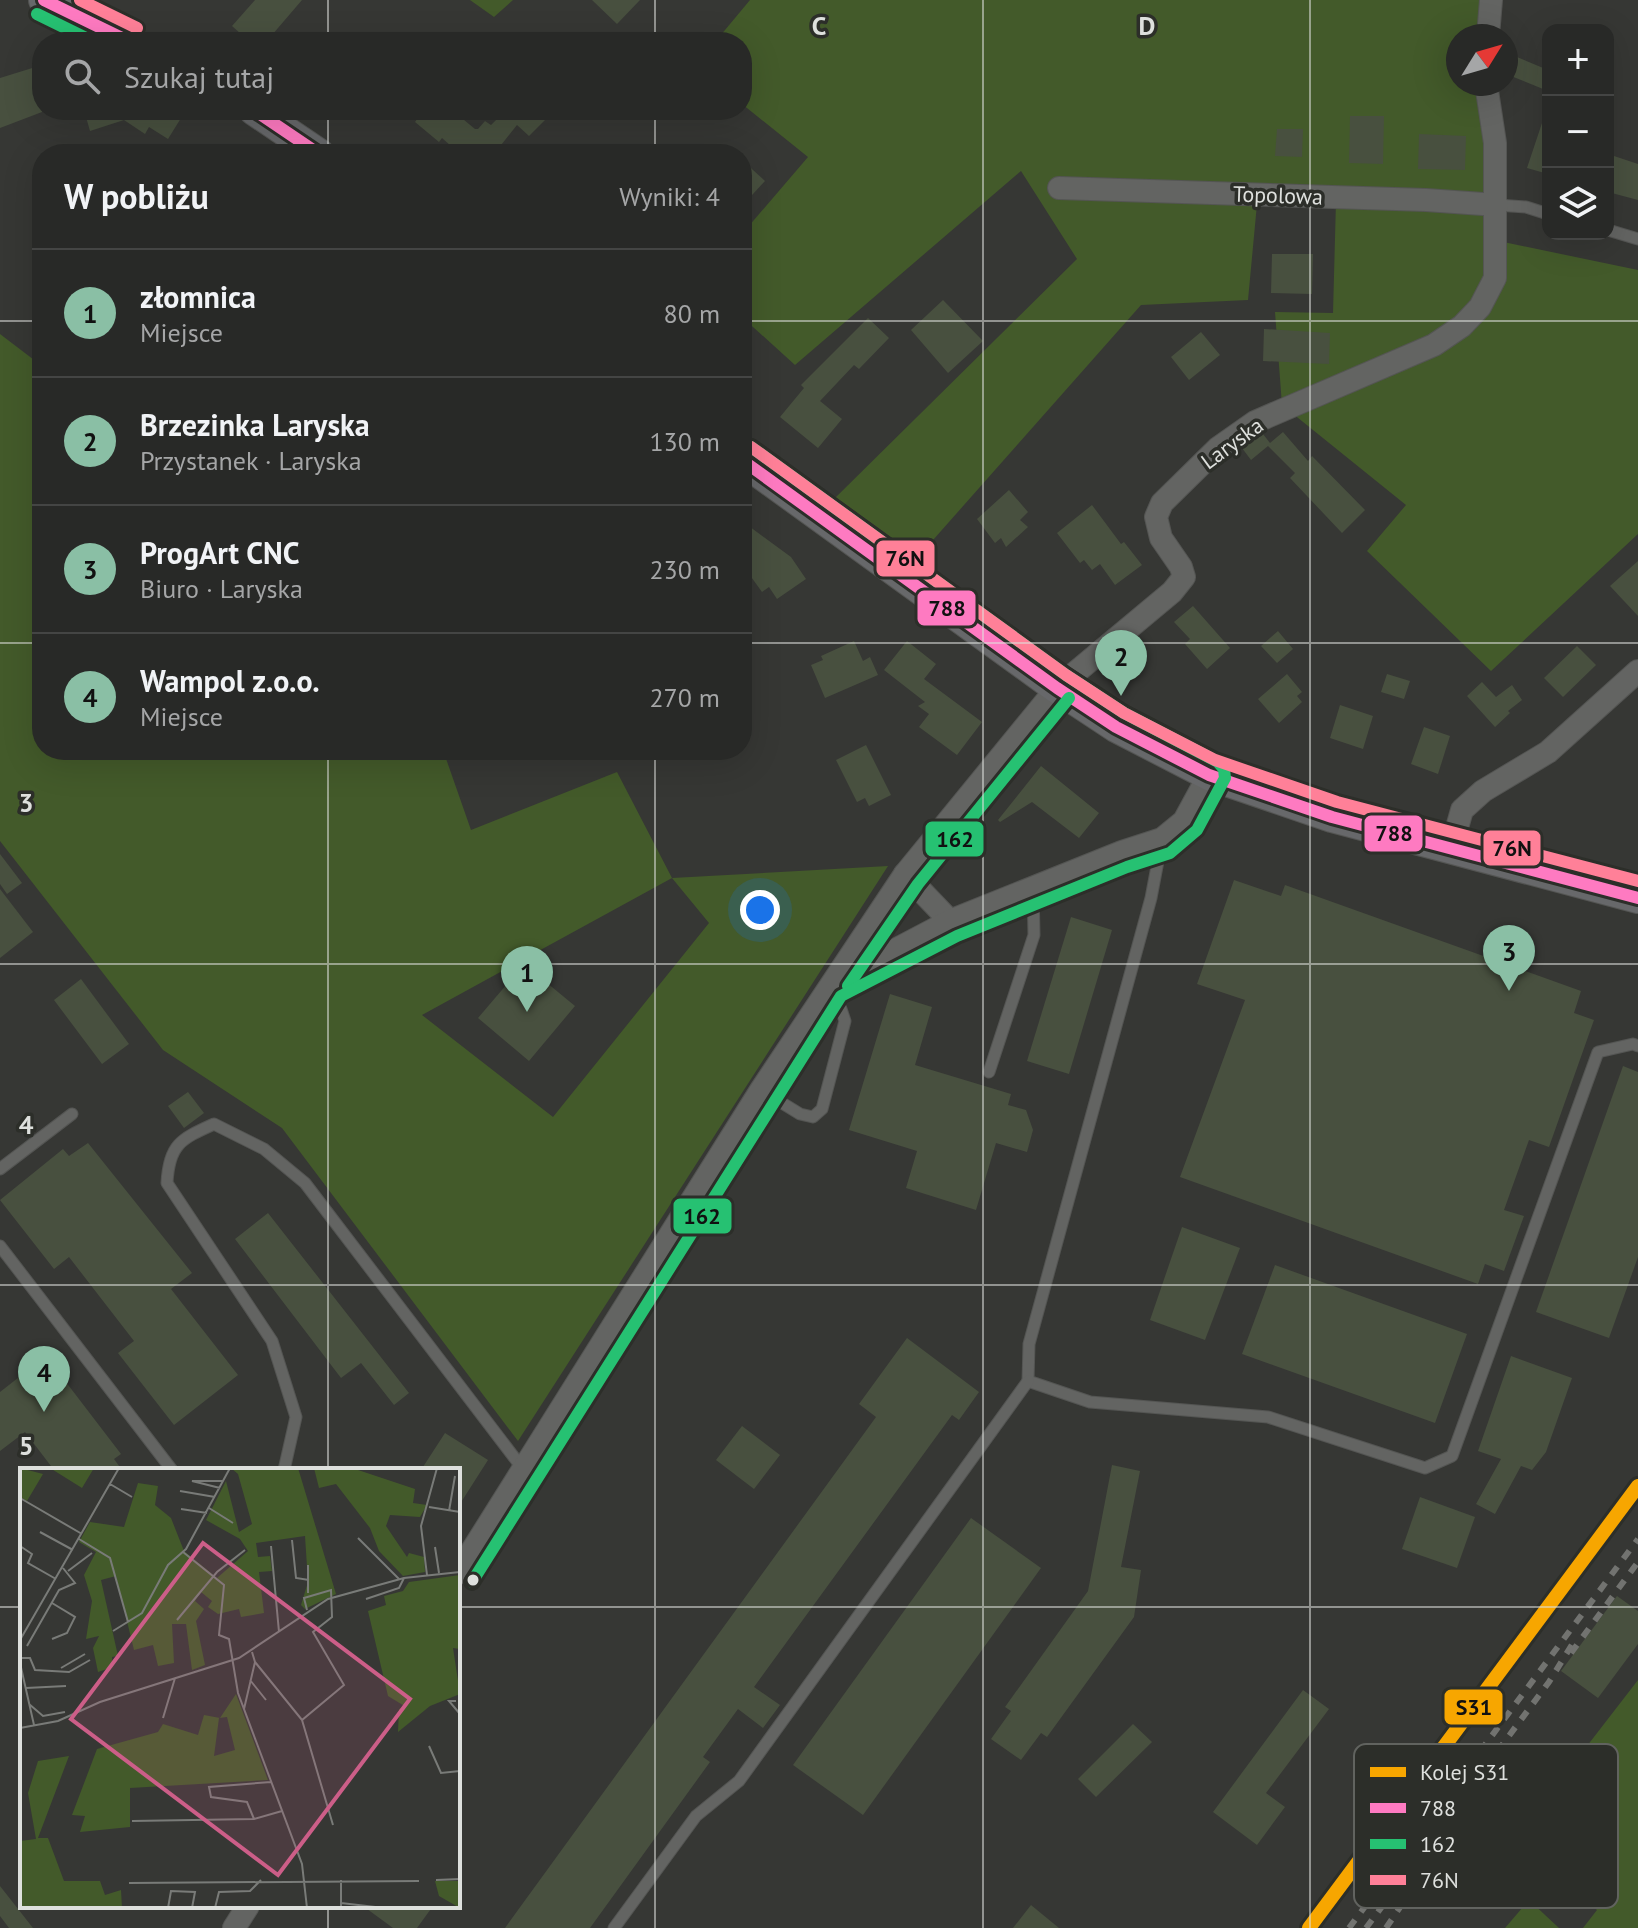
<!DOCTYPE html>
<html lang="pl">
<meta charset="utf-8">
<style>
:root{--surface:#282927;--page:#30312f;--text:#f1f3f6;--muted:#a5a6a7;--line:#444544;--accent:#8abfa5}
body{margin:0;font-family:"PT Sans",sans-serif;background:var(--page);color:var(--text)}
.controls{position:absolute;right:24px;top:24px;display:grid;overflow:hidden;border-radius:16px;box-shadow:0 8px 32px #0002}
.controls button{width:72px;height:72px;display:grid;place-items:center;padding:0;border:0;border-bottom:2px solid var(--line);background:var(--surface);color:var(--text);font:40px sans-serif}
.compass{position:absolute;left:1446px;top:24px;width:72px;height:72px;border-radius:50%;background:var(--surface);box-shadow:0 8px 32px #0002;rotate:53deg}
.you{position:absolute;left:760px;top:910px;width:28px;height:28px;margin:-20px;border:6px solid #fff;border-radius:50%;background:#1a73e8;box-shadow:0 0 0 12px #1a73e833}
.badge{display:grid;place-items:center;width:52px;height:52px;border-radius:50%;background:var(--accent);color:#111;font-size:26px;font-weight:700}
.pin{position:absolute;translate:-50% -66px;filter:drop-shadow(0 2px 4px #0008)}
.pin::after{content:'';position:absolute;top:42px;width:28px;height:24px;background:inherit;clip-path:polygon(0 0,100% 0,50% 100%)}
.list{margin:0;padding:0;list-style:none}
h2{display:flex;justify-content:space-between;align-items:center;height:104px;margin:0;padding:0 32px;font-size:34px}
h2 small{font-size:26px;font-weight:400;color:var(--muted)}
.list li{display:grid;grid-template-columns:52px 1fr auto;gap:24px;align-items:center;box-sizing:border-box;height:128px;padding:0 32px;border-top:2px solid var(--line)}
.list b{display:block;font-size:30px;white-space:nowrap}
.list p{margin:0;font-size:26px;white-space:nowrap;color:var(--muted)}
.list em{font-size:26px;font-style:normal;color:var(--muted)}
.icon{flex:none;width:44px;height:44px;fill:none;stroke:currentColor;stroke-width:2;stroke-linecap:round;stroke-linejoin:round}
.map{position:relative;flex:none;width:1638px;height:1928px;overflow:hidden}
.search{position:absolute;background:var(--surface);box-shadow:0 8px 32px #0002;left:32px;top:32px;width:720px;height:88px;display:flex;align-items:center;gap:20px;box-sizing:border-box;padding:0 28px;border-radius:32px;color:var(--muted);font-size:30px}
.panel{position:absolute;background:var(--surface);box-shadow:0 8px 32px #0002;left:32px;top:144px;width:720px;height:616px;border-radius:32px}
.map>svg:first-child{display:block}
.green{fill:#435a2a;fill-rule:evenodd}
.building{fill:#48503f}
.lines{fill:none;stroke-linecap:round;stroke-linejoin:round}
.lane-casing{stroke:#545553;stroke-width:13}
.street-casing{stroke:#545553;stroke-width:24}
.secondary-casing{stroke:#545553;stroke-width:32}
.lane{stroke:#636462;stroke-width:11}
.street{stroke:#636462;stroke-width:22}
.secondary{stroke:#67686a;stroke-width:30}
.rail{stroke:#727370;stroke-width:6;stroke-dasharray:10 10;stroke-linecap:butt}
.bus-1-casing{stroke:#2c2e29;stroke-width:18}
.bus-2-casing{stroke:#2c2e29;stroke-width:18}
.bus-3-casing{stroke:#2c2e29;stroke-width:18}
.bus-1{stroke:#fe7ac1;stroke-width:12}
.bus-2{stroke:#26c172;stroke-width:12}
.bus-3{stroke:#ff8098;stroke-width:12}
.rail-1-casing{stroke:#2c2e29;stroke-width:20}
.rail-1{stroke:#f7a600;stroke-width:14}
.grid{fill:none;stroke:#dee0dd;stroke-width:2;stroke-opacity:0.55}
.bus-dot{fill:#dee0dd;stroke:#2c2e29;stroke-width:3}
.labels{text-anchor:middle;stroke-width:7;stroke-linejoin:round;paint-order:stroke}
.street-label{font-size:22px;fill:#dee0dd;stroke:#2c2e29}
.inset-road{fill:none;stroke:#797b78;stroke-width:2}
.view{fill:#cc5e88;fill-opacity:0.15;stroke:#cc5e88;stroke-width:4}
.inset-edge{fill:none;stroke:#dee0dd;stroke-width:4}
.key{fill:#2c2e29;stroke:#61635f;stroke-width:2}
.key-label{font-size:22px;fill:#dee0dd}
.grid-label{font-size:26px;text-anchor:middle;font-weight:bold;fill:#dee0dd;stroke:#2c2e29;stroke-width:7;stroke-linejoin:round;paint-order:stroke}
.line-badge{stroke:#2c2e29;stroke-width:3}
.pale-badge-label{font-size:22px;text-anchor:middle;font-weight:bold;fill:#111}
</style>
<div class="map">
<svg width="1638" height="1928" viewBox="0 0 1638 1928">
<rect width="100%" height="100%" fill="#363734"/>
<g class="green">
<path d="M470,0H513L494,17Z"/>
<path d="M750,0H1497L1493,36H1458V84H1488L1489,239L1638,270V534L1491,671L1367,551L1406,505L1282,405L1275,312L1333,313L1336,201L1257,204L1248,300L1141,305L918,557L835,498L1077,259L1021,171L795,365L742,317V234L808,157L742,104V42H715Z"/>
<path d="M0,334L42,366V750H443L471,830L617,772L672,878L888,866L518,1441L282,1128L163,1050L0,841ZM672,878L709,923L553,1117L422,1015Z"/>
<path d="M1638,1680V1928H1583L1597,1910L1548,1864L1565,1828L1560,1781Z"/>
<path d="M1529,1900L1559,1928H1505Z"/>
</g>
<g class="building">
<path d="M255,0H302L266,42H250L232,26Z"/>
<path d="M592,0H640L617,24Z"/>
<path d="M1512,55L1548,70V91L1511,76Z"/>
<path d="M42,65V112L0,128V78Z"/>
<path d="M84,110H186L168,139L149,127L145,134L124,120L90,131Z"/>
<path d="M406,110H452L475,129H478L485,121L491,125L504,112L501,110H537L546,119L529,136L517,125L494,154H460L442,138L439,142L415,122L417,119Z"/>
<path d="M1545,114H1548V174L1527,168Z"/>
<path d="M1350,116H1384L1383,164L1349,163Z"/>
<path d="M1277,129H1303L1302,157L1275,156Z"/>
<path d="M1419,134L1466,136L1465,170L1418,169Z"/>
<path d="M1608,154L1638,164V200L1608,192Z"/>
<path d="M742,160L765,181L742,206Z"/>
<path d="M1272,254H1313L1312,294L1271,293Z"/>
<path d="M943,300L983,341L948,373L911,330Z"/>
<path d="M868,318L889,338L859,369L854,365L820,401L842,419L818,448L780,417L804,388L801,385Z"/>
<path d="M1264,329L1330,333L1329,364L1263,361Z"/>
<path d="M1201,332L1220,355L1189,380L1171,357Z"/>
<path d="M1283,432L1308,461L1312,456L1365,510L1342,533L1290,478L1295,473L1268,446L1251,460L1242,448L1263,434L1270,443Z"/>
<path d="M1009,490L1028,512L1020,520L1028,527L1006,547L1001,538L995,543L977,519Z"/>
<path d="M1092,505L1121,544L1124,542L1142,565L1115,585L1100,564L1092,570L1084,560L1080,563L1057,533Z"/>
<path d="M742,521L791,557L806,579L777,599L769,587L762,592L749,574L742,576Z"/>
<path d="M1638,561V616L1610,586Z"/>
<path d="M1193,606L1230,648L1207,669L1185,644L1190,639L1174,622Z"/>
<path d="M1278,631L1293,649L1277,663L1261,646Z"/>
<path d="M854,641L863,661L870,657L878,675L825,698L811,665L823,660L821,656Z"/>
<path d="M907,641L936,664L924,679L982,722L957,755L919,727L929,714L918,706L925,702L884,670Z"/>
<path d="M1577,646L1596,665L1563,697L1544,678Z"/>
<path d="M1287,674L1302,692L1297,696L1302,702L1279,723L1258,699Z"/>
<path d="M1387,674L1410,681L1404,699L1381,692Z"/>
<path d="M1482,682L1496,697L1512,685L1522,700L1508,711L1510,713L1495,727L1467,696Z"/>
<path d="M1340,705L1373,716L1363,749L1330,738Z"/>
<path d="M1424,727L1450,736L1438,774L1411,764Z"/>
<path d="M866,745L891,795L869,806L865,798L857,802L836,760Z"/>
<path d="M1041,766L1099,813L1079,838L1032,802L1000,822L998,820Z"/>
<path d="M0,854L22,883L7,894L0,884Z"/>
<path d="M1234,880L1281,896L1285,885L1581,991L1574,1013L1594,1020L1549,1147L1529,1140L1504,1210L1524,1216L1504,1271L1485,1264L1478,1284L1180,1177L1245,1000L1197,984Z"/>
<path d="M0,889L33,932L0,958Z"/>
<path d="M1071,917L1112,930L1069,1074L1027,1061Z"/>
<path d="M524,964L575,1006L529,1061L478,1018Z"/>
<path d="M81,979L129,1044L102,1064L54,1000Z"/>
<path d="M890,994L932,1007L915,1065L1011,1094L1008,1105L1026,1110L1033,1130L1027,1152L996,1143L976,1210L906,1188L917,1151L849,1130Z"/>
<path d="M1623,1066L1638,1072V1257L1609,1338L1536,1312Z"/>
<path d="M188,1092L204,1113L184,1128L168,1106Z"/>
<path d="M88,1143L192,1273L171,1289L238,1375L174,1425L118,1353L134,1341L69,1257L54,1269L0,1200L63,1149L69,1156Z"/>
<path d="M268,1213L409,1393L394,1405L361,1363L341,1378L235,1239Z"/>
<path d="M1182,1227L1240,1248L1205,1340L1150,1320Z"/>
<path d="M1275,1265L1467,1334L1435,1423L1242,1354Z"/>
<path d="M907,1338L979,1392L959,1420L952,1415L754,1687L780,1705L763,1728L738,1709L703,1757L710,1762L590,1928H505L876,1417L859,1404Z"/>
<path d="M46,1356L121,1454L114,1459L122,1470H54L25,1432L0,1451V1392Z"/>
<path d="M1511,1356L1572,1378L1546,1452L1532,1470L1521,1466L1495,1514L1476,1504L1501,1459L1478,1451Z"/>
<path d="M742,1426L780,1455L754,1489L716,1460Z"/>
<path d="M445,1433L488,1460L458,1507V1470H421Z"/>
<path d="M1112,1465L1140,1471L1121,1567L1141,1570L1134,1617L1047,1737L1041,1733L1021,1760L991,1739L1011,1711L1005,1707L1088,1591Z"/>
<path d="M1420,1497L1475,1517L1457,1568L1402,1549Z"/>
<path d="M971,1518L1041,1568L863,1815L793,1765Z"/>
<path d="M1617,1596L1638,1611V1644L1598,1698L1561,1671Z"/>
<path d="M1303,1690L1329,1709L1266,1793L1285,1807L1257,1845L1213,1812Z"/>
<path d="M1133,1724L1152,1742L1096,1797L1078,1779Z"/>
<path d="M0,1886L33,1928H9L0,1916Z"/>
<path d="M1031,1905L1059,1928H1013Z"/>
<path d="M363,1906H433L417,1928H393Z"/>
</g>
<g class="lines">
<defs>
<g id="lane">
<path d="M1497,205L1526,207L1548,214"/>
<path d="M1608,230L1638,239"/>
<path d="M1162,840L1151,898L1029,1344L1028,1381L1090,1402L1268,1417L1425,1468L1452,1456L1598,1052L1633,1044L1638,1046"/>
<path d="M989,1072L1034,935L1033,888"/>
<path d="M761,1090L800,1114L813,1117L822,1109L845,1021L841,1009L825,991"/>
<path d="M0,1169L72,1114"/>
<path d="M0,1246L172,1470"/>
<path d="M284,1470L296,1417L272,1341L167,1183C169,1144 181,1139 214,1124L264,1149L305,1183L523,1469"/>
<path d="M614,1928L696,1816L739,1781L1028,1381"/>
</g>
<g id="street">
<path d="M1488,36L1491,0"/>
<path d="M1059,188L1426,200L1497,205"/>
<path d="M1451,849L1462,810L1483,791L1548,752L1638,671"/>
<path d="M905,874L950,921"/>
<path d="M834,982L950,921L1122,852L1162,839L1184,821L1209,775"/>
<path d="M458,1573L761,1090L905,874L1057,688L1172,592L1184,577L1181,567L1161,538L1156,517L1162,503L1218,448L1255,422L1434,345L1462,326L1480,307L1495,278V143L1486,84"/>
<path d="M234,1928L248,1906"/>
</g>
<g id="secondary">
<path d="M44,0L130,42"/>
<path d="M254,110L319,154"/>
<path d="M742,460L1057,688L1116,727L1209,775L1332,817L1638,898"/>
</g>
</defs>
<use href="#lane" class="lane-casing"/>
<use href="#street" class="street-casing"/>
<use href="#secondary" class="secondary-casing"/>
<use href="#lane" class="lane"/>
<use href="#street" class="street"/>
<use href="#secondary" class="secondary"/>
<g class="rail">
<path d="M1571,1653L1638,1562"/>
<path d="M1349,1928L1638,1539"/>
<path d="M1366,1928L1549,1682L1573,1643"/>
<path d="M1386,1928L1457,1823"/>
</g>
<defs>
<g id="bus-1">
<path d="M44,0L130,42"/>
<path d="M254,110L319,154"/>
<path d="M742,460L1057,688L1116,727L1209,775L1332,817L1638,898"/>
</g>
<g id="bus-2">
<path d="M37,14L94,42"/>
<path d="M848,986L918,884L1069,698"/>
<path d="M472,1582L841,996L957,936L1127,867L1170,853L1197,830L1225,778L1224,769L1218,762L1124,713L1066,675L751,447"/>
</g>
<g id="bus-3">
<path d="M80,0L137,28"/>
<path d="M751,447L1066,675L1124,713L1215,760L1337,802L1638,881"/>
</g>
</defs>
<use href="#bus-1" class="bus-1-casing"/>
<use href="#bus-2" class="bus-2-casing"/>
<use href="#bus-3" class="bus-3-casing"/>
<use href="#bus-1" class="bus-1"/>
<use href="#bus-2" class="bus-2"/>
<use href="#bus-3" class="bus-3"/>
<defs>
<path id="rail-1" d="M1309,1928L1638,1486"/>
</defs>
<use href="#rail-1" class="rail-1-casing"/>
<use href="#rail-1" class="rail-1"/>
</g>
<path class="grid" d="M328,0V42M655,0V42M983,0V1928M1310,0V1928M328,110V154M655,110V154M0,321H42M742,321H1638M0,643H42M742,643H1638M328,750V1470M655,750V1928M0,964H1638M0,1285H1638M0,1607H22M458,1607H1638M328,1906V1928"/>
<circle class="bus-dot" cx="473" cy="1580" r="7"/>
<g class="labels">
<g class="street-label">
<text transform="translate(1278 195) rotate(2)" y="8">Topolowa</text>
<text transform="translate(1232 443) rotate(-36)" y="8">Laryska</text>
</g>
</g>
<g transform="translate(20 1468)">
<rect width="440" height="440" fill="#363734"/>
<path d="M0,0L23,6L7,33L0,29ZM30,0H74L62,20ZM211,0H278L316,126L285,141L281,137L288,114L285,68L236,75L238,89L250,88L252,103L239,104L244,145L221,149L219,141L198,146L188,139L192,133L181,124L175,133L184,141L176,153L185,197L172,202L166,156H152L154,195L138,198L133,177L114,182L96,108L81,112L98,188L92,189L93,199L78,204L73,180L79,168L66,171L72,133L64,107L76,84L59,74L70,54L104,59L118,15L138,18L135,37L151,50L164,83L197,110L228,83L220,71L186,52L206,13L219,64L232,56L218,6ZM294,0H332L395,21L393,35L407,37L400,49L370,47L366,58L387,89L389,85L404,89L405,104L383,108L359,83L350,60L316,16L299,20ZM440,107V181L433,180L440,226L410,238L378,264L379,241L386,239L368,228L348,143L366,137L364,128L383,123L389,114ZM216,226L248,312L110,320V359L60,364L65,348L52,347L77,281L138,264L143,256L178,267L184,247L200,250ZM207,249L215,282L194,288L199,250ZM49,288L18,370H28L44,413H80L85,427L101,422L102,440H0V373L16,371L8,325L18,293ZM415,413H440V440L419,428Z" fill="#435a2a" fill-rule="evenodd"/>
<path class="inset-road" d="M90,16L112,29M200,20L172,13H203M160,23L195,29M0,30L62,66M409,39L440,44M189,40L213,55M161,41L187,45M429,43L435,8M20,64L53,82M338,70L379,111M59,71L90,90L108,154M272,72L276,110L289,112M0,78L12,86L8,95L36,111M251,78L259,164M415,79L419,105M163,84L204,117L199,167L209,171L218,225L282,396L287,440M288,97V125M48,103L72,85M407,107L401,58L417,0M346,131L379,120L384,110M157,152L197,104L225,82M93,163L122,145L148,97L166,81L210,0M32,171L47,165L55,149L32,135M0,172L99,0M7,178L39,122L55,115L43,100M0,190H10L15,202L49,204L70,192M235,194L282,252L324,217L293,164L312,149L311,122L284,130L287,142M0,195L14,257M41,200L65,186M230,212L246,232M6,220L46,218M436,233H429L440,246M9,236L23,248L45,244M224,241L235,194L232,184M143,250L155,210M282,252L313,357M0,260L38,253L80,234L219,190L308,131L384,110L440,104M409,278L421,305L440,303M234,351L227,334L191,329L189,319L251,314M112,353L234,351L262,343M416,412L440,411M109,415L399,413M321,435L364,440M148,440L151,423L175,424L172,440M195,440L199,424L230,423L241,412M321,440V412"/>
<path class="view" d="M183,75L390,231L258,407L51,251Z"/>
<rect width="440" height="440" class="inset-edge"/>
</g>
<rect x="1354" y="1744" width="264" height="164" rx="12" class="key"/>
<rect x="1370" y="1767" width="36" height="10" fill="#f7a600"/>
<rect x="1370" y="1803" width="36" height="10" fill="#fe7ac1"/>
<rect x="1370" y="1839" width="36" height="10" fill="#26c172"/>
<rect x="1370" y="1875" width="36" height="10" fill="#ff8098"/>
<g class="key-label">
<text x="1420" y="1780">Kolej S31</text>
<text x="1420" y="1816">788</text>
<text x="1420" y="1852">162</text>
<text x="1420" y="1888">76N</text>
</g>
<g class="grid-label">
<text x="819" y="35">C</text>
<text x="1147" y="35">D</text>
<text x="26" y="812">3</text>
<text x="26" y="1134">4</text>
<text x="26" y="1455">5</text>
</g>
<g class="line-badge">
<rect x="875" y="539" width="61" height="39" rx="8" fill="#ff8098"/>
<rect x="916" y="589" width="61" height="38" rx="8" fill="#fe7ac1"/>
<rect x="1363" y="814" width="61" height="39" rx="8" fill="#fe7ac1"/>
<rect x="924" y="820" width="61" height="38" rx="8" fill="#26c172"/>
<rect x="1482" y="829" width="60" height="38" rx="8" fill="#ff8098"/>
<rect x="672" y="1197" width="61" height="38" rx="8" fill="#26c172"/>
<rect x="1443" y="1688" width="61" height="38" rx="8" fill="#f7a600"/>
</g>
<g class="pale-badge-label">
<text x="905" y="566">76N</text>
<text x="947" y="616">788</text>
<text x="1394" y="841">788</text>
<text x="955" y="847">162</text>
<text x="1512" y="856">76N</text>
<text x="702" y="1224">162</text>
<text x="1474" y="1715">S31</text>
</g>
</svg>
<div class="controls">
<button>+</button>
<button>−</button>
<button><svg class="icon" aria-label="layers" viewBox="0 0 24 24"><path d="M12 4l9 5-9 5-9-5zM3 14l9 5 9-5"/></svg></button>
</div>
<svg class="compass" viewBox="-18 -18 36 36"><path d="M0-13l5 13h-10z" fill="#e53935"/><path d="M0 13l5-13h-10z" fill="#a5a6a7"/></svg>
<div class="you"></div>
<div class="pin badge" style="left:527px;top:1012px">1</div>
<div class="pin badge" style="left:1121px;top:696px">2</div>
<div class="pin badge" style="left:1509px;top:991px">3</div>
<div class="pin badge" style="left:44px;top:1412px">4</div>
<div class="search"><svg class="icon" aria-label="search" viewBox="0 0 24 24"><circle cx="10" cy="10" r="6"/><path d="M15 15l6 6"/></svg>Szukaj tutaj</div>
<section class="panel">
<h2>W pobliżu<small>Wyniki: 4</small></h2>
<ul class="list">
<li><span class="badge">1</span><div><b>złomnica</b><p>Miejsce</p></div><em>80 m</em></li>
<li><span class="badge">2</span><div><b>Brzezinka Laryska</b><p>Przystanek · Laryska</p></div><em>130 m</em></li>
<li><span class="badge">3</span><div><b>ProgArt CNC</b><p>Biuro · Laryska</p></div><em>230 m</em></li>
<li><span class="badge">4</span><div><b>Wampol z.o.o.</b><p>Miejsce</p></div><em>270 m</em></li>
</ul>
</section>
</div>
